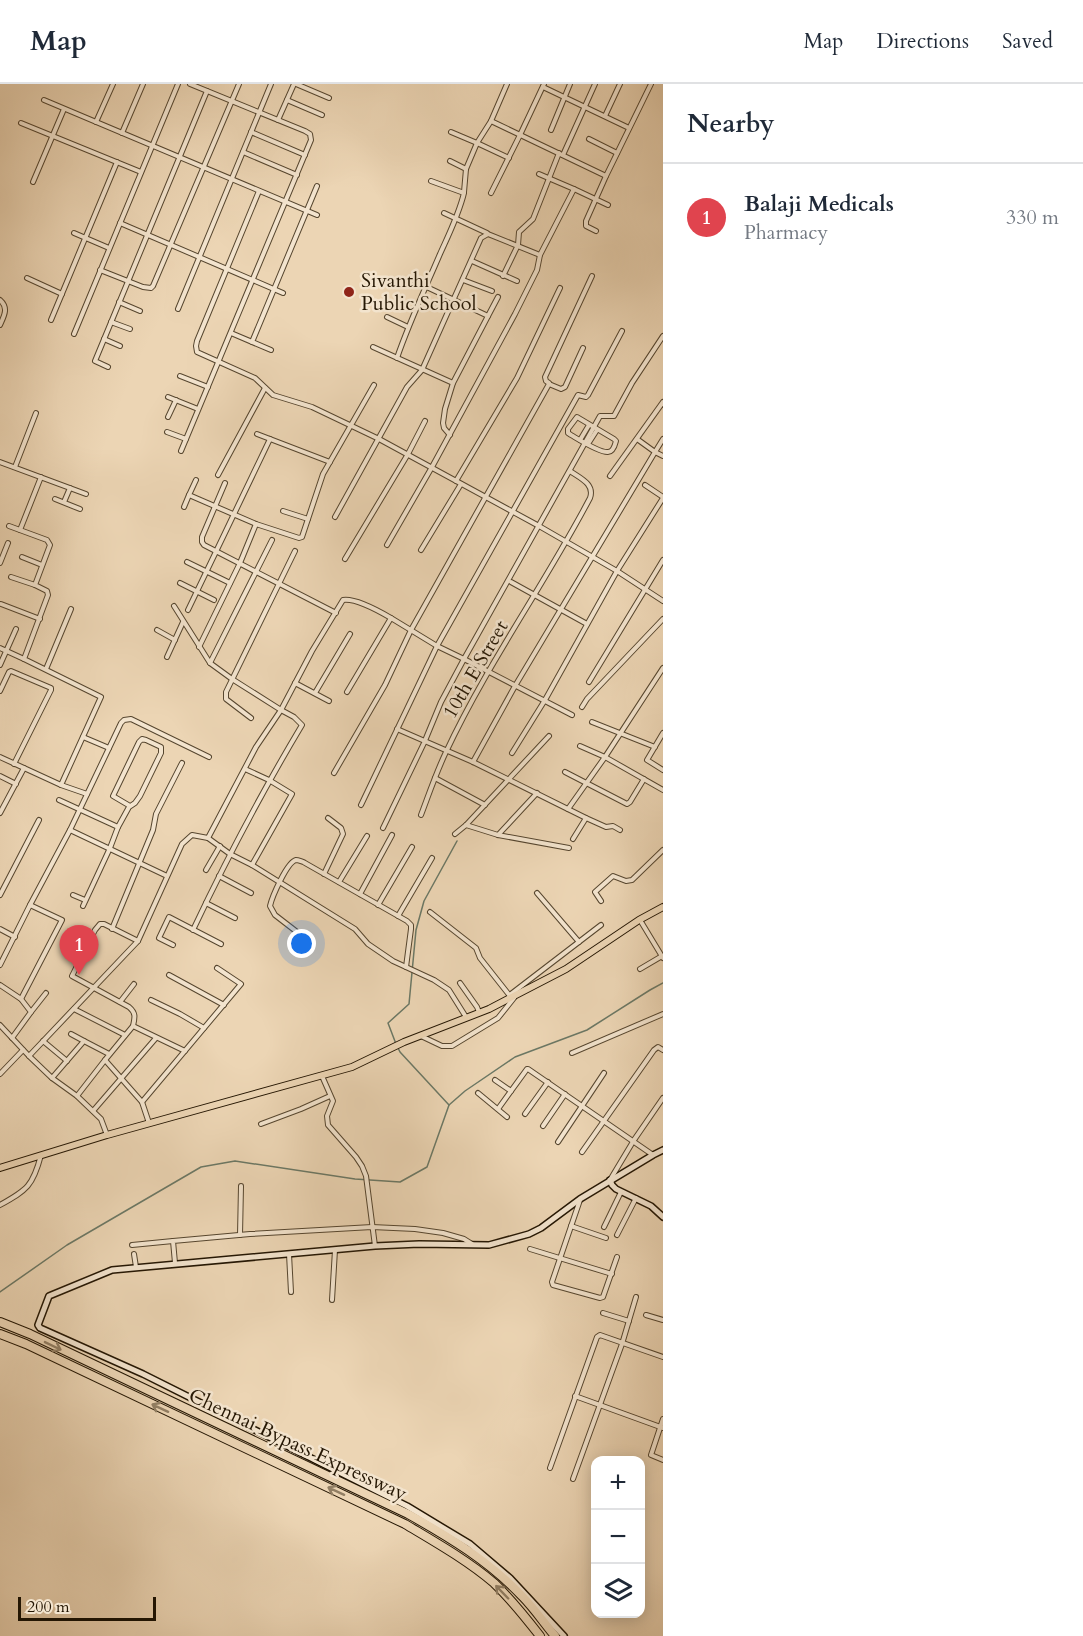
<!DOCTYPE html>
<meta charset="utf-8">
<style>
:root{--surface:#fff;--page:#f6f6f7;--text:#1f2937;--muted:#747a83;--line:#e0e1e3;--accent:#1a73e8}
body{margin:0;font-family:Cardo,serif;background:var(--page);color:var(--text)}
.controls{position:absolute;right:18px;bottom:18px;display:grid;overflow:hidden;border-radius:12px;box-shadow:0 3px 15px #0003}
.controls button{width:54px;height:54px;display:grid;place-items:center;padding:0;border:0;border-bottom:2px solid var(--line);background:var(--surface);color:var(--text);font:30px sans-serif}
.scale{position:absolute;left:18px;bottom:15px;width:138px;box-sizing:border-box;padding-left:6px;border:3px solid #241603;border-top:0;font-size:16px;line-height:21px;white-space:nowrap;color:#241603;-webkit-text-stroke:4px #f3e4ce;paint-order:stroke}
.you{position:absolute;left:302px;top:860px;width:21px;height:21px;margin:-15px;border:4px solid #fff;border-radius:50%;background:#1a73e8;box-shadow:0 0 0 9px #1a73e833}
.badge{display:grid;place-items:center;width:39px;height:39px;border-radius:50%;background:var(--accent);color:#fff;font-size:20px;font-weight:700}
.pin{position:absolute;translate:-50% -50px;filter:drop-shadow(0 2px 3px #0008)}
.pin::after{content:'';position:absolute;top:32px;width:21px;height:18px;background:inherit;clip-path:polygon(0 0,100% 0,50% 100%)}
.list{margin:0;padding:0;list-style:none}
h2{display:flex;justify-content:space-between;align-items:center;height:78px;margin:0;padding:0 24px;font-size:26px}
h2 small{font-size:20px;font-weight:400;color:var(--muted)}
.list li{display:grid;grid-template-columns:39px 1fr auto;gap:18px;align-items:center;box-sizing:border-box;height:108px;padding:0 24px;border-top:2px solid var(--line)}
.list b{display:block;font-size:22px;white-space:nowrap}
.list p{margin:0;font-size:20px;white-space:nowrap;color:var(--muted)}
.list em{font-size:20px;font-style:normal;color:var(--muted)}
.icon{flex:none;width:33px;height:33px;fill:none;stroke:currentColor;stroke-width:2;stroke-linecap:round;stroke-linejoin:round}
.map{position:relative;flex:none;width:663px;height:1552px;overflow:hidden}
header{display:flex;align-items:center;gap:36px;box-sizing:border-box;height:84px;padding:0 30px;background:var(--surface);border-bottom:2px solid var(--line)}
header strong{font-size:28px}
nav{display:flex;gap:33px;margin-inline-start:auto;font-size:21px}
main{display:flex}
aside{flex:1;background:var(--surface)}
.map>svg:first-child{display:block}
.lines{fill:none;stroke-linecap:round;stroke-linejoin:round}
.stream{stroke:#6b7865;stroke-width:1.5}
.street-casing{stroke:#56462f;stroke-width:6}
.secondary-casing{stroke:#241603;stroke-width:8}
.primary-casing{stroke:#241603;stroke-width:8}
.highway-casing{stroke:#241603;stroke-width:10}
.street{stroke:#f3e4ce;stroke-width:4}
.secondary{stroke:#f3e4ce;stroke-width:5}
.primary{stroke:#ecd5b4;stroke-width:6}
.highway{stroke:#ecd5b4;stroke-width:8}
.oneway{stroke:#927f64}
.poi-dot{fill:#8f2418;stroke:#f3e4ce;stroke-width:2}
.labels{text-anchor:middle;stroke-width:5;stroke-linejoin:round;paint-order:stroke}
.poi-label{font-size:20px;fill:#241603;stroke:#f3e4ce;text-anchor:start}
.street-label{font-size:20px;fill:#241603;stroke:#f3e4ce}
</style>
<header>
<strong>Map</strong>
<nav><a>Map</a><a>Directions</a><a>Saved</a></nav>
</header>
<main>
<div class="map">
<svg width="663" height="1552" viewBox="0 0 663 1552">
<rect width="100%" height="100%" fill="#ecd5b4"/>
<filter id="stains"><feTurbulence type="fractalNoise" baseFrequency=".00333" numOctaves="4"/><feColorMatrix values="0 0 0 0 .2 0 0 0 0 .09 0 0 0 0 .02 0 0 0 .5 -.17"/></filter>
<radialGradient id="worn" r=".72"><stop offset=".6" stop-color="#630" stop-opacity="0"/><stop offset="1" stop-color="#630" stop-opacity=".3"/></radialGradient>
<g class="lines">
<g class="stream">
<path d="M396,960L388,939L409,920L416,846L424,817L457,757"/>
<path d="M398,964L400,968L449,1021"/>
<path d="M0,1208L67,1161L201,1083L235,1077L355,1095L400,1098L427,1083L449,1021L465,1007L515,973L587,946L650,906L663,899"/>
</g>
<defs>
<g id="street">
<path d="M296,0L329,14"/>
<path d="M543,3L629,44"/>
<path d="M44,16L317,131"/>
<path d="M287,16L322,31"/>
<path d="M605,32L620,0"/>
<path d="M278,36L294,0"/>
<path d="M491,37L606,92"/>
<path d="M96,38L113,0"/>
<path d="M21,39L141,88"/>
<path d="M551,46L570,0"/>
<path d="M251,48L305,71"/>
<path d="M451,48L477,59L491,37L507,0"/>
<path d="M122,49L143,0"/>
<path d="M589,55L617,69"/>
<path d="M243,68L297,91"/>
<path d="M563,71L595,0"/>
<path d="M450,77L466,85"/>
<path d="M539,90L574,105"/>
<path d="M33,98L64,25"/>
<path d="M259,107L197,257L196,262L197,268L255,294L273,311L312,323L379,355L539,442L617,487L663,517"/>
<path d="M464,108L466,85L477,59L509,74"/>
<path d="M491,109L520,51L544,0"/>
<path d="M444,129L487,149"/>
<path d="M120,139L283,209"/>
<path d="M596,147L586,142V137L606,92L651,0"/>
<path d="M74,149L109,164"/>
<path d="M472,177L517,197"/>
<path d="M100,186L143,203L151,204L153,202L239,0"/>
<path d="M503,192L518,161L519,148L533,135L559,69"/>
<path d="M27,194L62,210"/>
<path d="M463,196L492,207"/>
<path d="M414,197L488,232L453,299L445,325L443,339L444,344L450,351"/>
<path d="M0,216C9,224 4,232 0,241"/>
<path d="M119,218L140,227"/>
<path d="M178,225L271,0"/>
<path d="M488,232L498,213"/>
<path d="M387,233L408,243"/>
<path d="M51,236L117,78"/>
<path d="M111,238L130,245"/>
<path d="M231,249L271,266"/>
<path d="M74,250L178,0"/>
<path d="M104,255L120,262"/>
<path d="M252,258L317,102"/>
<path d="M373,263L453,299"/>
<path d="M397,274C409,239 425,205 440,170C449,150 459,130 464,109L431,97"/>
<path d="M108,283L95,277L207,7"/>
<path d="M180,292L208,303"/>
<path d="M549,299L546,297L545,293L592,192"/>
<path d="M168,313L198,325"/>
<path d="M168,333L176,316"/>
<path d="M577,333L614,355L616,357C615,361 613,368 608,368C600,369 578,355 571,351L568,349V345Z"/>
<path d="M167,348L186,355"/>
<path d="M257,350L330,378"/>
<path d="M663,355L655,368L663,372"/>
<path d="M580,356L589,341"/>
<path d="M588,360L597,346"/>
<path d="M181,367L311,56L310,50L305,47L190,0"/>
<path d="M0,378L86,410"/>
<path d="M15,383L36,329"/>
<path d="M218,391L265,304"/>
<path d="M610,392L663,318"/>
<path d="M196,396L189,411L256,440L299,454L302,453L323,390L374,301"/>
<path d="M456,397L517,294L560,204"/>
<path d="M225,399L202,453V458L204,461L336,529"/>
<path d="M645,401L663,413"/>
<path d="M55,415L80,425"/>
<path d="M64,418L70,404"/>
<path d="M184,423L189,411"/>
<path d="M283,427L308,435"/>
<path d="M335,433L407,303L422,286L481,154L488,150L540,171"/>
<path d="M9,442L47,456L50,461L35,501L47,507L48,511L24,575L101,613L61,701"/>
<path d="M20,446L41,393"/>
<path d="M387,461L432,383L515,230L537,186L540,171L574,105L608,121"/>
<path d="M421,466L461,400"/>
<path d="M22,473L42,481"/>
<path d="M345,475L408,370L425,337"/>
<path d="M187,478L230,499"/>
<path d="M0,479L8,459"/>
<path d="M11,493L35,501"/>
<path d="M511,498L587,540"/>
<path d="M180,499L214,516"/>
<path d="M1,520L40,535"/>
<path d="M174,522L210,579L232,595L281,626L294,633L302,641C262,708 226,776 193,846"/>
<path d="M188,526L270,355"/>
<path d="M157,546L175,556"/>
<path d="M199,563L240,479L256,440"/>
<path d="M0,564L24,575"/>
<path d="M167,573L183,538"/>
<path d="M210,579L272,456"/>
<path d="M0,581L16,545"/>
<path d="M46,585L71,525"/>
<path d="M589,598L663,476"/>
<path d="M295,599L329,617"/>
<path d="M0,607L9,588L11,587L51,604V606L14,680"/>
<path d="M347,608L391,534L437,562L464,575L572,631"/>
<path d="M315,609L350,550"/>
<path d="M582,623L587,615L663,535"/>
<path d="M251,634L226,615V608L295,467"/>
<path d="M592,638L655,663"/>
<path d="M397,645L473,678L586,734L606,743L613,742L620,746"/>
<path d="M663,649L647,676L663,686"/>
<path d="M83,653L109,664"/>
<path d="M580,662L605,673L663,706"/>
<path d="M512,669L545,616L617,487L663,414"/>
<path d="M0,673L24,684"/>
<path d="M473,678L515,602L655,368L637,355"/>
<path d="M245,685L269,696L292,710L252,781"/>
<path d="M565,688L627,720L630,718L644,695"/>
<path d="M334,689L385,601L411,546L549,300L561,305L565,303L583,264"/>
<path d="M0,692L16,700"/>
<path d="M435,694L485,721"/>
<path d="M59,716L118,743L110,764L83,822"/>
<path d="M361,721L437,562L578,311L586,313L588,311L622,247"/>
<path d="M568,725L605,673L663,584"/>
<path d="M0,729L24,684L61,701L87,710"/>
<path d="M421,731C429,710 436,689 446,668C487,580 545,500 590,414C595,400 580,394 570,387"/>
<path d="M466,741L498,751L569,764"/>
<path d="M118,743L129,723L135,719L140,712L161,669V663L146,656L142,655L139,658L113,712L130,722"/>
<path d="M383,744L424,659L441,618L464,575L600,332H614L632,299L663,252"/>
<path d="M70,746L167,792"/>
<path d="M455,750L466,741L549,652"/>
<path d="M498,751L537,709"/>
<path d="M208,754L256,663L281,626L312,567L343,516C355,514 379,527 391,534"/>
<path d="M573,755L586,734"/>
<path d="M206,786L220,762"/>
<path d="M324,790L343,750L341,744L328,734"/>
<path d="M219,792L251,809"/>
<path d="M339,798L367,752"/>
<path d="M537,809L579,858"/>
<path d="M360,810L392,751"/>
<path d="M0,811L39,736"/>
<path d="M73,811L85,816"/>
<path d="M601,817L595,808L613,792L626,797L632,796L663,766"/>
<path d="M206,819L235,834"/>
<path d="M378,821L412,763"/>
<path d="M430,828L476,864L480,874L510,912"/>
<path d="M398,832L432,774"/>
<path d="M640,836L663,874"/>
<path d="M0,845L15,853"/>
<path d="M112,845L153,746L156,730L182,679"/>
<path d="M310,858L275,831L270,822C272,813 287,778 296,776C298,776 304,778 305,779L407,837L411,841V845L406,883"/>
<path d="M173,861L159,854L169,833L221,860"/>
<path d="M0,881L30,821L70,746L121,639L124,636L131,635L209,673"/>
<path d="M640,885L662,872"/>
<path d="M169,891L224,921"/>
<path d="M460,899L477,923L479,928"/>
<path d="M0,901L21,915L31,928L12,954"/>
<path d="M511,910L601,841"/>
<path d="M21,915L62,836L30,821"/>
<path d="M151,916L180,930L204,944"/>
<path d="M120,918L134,900"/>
<path d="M74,925L125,951"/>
<path d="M31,928L46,909"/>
<path d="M0,941L29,972L52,994L77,1012L101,1035L107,1051"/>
<path d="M133,942C135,933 136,929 129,923L72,892L95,846L100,840H104L138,857"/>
<path d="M71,950L84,957"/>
<path d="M421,952L442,962H452L498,934L514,914"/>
<path d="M43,957L67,977"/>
<path d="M572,969L663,930"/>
<path d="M29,972L138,857L182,760L192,751L208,754L230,770L252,781L355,845L368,860L393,877L434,896L449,906L466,933"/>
<path d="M105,976L133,942L185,967"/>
<path d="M0,990L23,966"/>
<path d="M322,992L333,1017L327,1032L328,1041L356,1073L362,1082L366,1092L375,1162"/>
<path d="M52,994L84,957L109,970"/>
<path d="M495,996L511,1007"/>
<path d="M478,1009L507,1033"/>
<path d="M77,1012L105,976L142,1018L241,900L217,884"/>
<path d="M142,1018L149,1039"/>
<path d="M498,1025L527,985H528L653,1071"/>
<path d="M93,1027L156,954"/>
<path d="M525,1030L548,998"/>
<path d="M261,1040L301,1025L330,1012"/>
<path d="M543,1042L565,1010"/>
<path d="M558,1058L604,989"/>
<path d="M582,1068L654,966L658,963L663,966"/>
<path d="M610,1096L634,1056L663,1014"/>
<path d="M580,1116L552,1198L553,1201L600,1214L603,1213L617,1173"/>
<path d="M0,1121C27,1106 33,1102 41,1071"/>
<path d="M571,1142L606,1154"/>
<path d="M604,1143L621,1108"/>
<path d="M240,1151L241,1102"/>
<path d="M617,1151L636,1114"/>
<path d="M132,1161L173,1157"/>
<path d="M530,1165L612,1190"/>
<path d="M134,1170L136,1183"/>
<path d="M289,1170L291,1208"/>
<path d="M175,1179L173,1157L250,1150L372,1143L415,1145L443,1149L464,1155L472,1160"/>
<path d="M332,1216L335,1166"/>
<path d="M603,1229L629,1237"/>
<path d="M646,1231L663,1236"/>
<path d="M575,1312L663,1344"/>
<path d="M663,1335L651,1371L663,1376"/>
<path d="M550,1384L597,1253L600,1251L663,1273"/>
<path d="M573,1395L622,1260L636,1213"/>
</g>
<g id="secondary">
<path d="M610,1096L612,1101L616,1105L651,1122L663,1133"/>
<path d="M564,1552L510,1494L470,1460L407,1422L143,1290L40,1244L38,1241L49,1212L112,1186L375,1162L419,1160L489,1161L529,1150L541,1144L580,1115L653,1071L663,1066"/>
</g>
<path id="primary" d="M0,1084L107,1051L352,983L404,958L489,925L510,914L566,885L639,836L663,823"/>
<g id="highway">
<path d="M0,1238L30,1250L408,1430C449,1453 489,1477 522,1512C534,1524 544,1539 555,1552"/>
<path d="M0,1250L26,1260L405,1440C435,1458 467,1476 494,1499C511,1515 526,1534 540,1552"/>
</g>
</defs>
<use href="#street" class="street-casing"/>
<use href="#secondary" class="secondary-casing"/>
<use href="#primary" class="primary-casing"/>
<use href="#highway" class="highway-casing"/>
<use href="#street" class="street"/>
<use href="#secondary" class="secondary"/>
<use href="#primary" class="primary"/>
<use href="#highway" class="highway"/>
</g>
<defs><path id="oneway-shaft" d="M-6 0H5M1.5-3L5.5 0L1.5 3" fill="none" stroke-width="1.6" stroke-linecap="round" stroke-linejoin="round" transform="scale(1.5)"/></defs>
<g class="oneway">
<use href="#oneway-shaft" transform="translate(53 1262) rotate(26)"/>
<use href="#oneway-shaft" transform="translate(160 1324) rotate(-155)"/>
<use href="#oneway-shaft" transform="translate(336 1407) rotate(-155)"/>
<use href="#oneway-shaft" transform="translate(502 1508) rotate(-134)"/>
</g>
<circle class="poi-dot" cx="349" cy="208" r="6"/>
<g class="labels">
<g class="poi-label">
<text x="361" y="203">Sivanthi<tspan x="361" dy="23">Public School</tspan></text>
</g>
<g class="street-label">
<text transform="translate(475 585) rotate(-60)" y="7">10th E Street</text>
<text transform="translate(298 1360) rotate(25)" y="7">Chennai Bypass Expressway</text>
</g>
</g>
<rect width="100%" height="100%" filter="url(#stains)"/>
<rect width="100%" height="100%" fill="url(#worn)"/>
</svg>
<div class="controls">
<button>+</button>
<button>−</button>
<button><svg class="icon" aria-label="layers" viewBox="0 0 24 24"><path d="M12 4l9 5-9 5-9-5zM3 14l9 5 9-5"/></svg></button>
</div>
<div class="scale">200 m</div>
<div class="you"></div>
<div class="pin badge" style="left:79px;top:891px;background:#e0444e">1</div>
</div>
<aside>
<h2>Nearby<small></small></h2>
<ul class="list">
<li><span class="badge" style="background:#e0444e">1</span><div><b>Balaji Medicals</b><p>Pharmacy</p></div><em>330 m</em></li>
</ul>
</aside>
</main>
